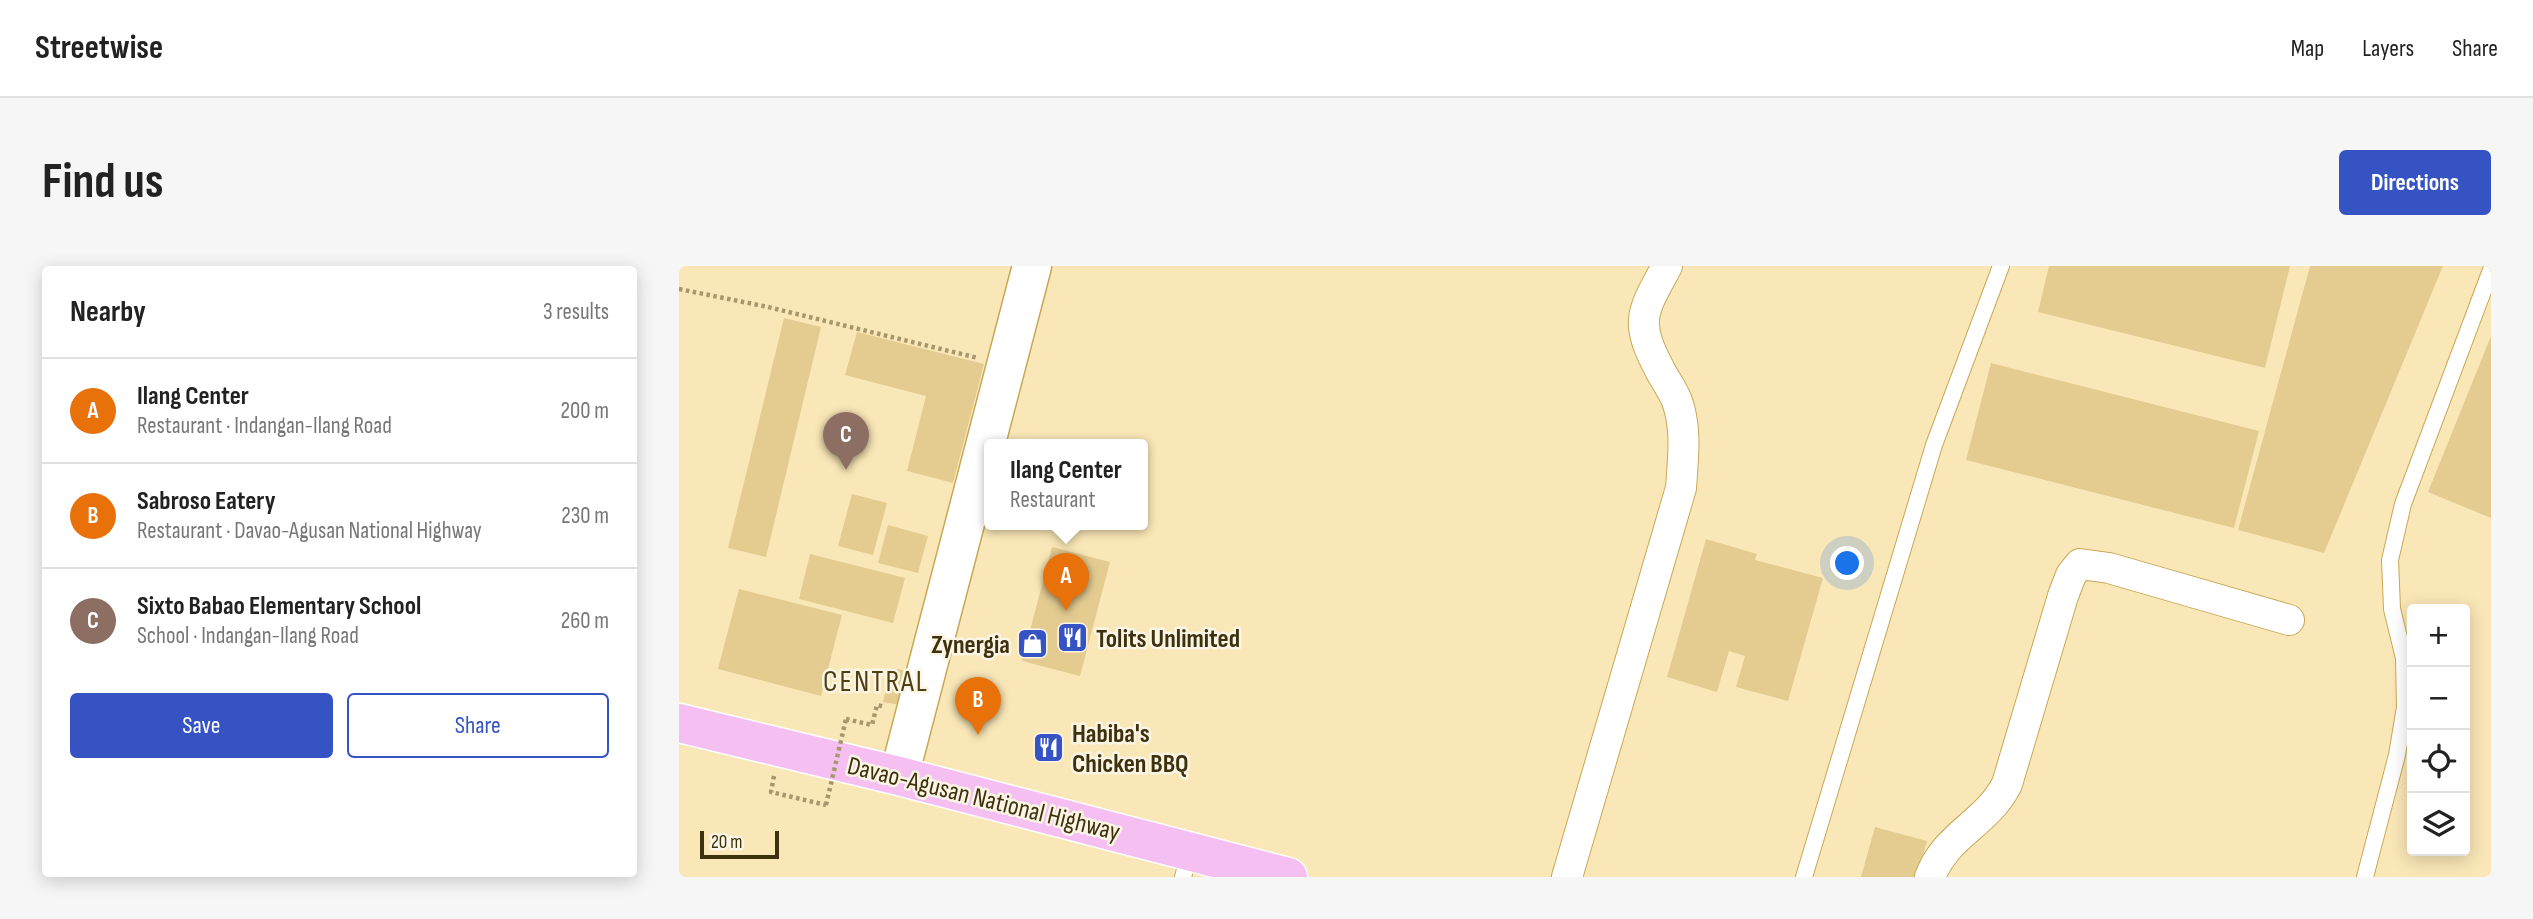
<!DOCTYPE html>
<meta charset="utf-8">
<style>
:root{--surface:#fff;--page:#f6f6f6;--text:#222;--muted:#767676;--line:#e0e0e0;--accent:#3653c4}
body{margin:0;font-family:"Sofia Sans Condensed",sans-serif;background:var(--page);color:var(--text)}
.controls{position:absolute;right:21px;bottom:21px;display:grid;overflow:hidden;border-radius:7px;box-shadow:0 4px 18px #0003}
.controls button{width:63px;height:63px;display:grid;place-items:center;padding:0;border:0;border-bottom:2px solid var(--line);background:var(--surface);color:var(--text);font:35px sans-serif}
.scale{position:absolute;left:21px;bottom:18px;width:79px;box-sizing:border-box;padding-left:7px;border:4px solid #3e310d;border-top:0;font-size:19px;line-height:24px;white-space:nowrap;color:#3e310d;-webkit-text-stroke:5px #fbf5e6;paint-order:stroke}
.you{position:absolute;left:1169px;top:298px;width:24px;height:24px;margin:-18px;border:5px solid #fff;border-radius:50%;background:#1a73e8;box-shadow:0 0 0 10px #1a73e833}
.badge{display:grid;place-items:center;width:46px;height:46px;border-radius:50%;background:var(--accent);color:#fff;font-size:23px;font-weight:700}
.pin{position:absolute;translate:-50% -58px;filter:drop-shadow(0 2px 4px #0008)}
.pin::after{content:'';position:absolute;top:37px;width:24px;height:21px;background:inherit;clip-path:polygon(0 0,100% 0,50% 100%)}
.popup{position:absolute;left:305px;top:173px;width:164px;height:91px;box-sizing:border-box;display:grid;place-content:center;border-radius:7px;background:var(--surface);filter:drop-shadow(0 2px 5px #0005);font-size:23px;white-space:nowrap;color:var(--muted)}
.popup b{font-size:26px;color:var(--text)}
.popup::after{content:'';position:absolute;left:50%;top:100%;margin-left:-14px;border:14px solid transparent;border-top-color:var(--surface)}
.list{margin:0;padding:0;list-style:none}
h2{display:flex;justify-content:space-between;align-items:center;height:91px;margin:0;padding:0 28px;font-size:30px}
h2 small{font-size:23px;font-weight:400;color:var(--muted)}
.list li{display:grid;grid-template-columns:46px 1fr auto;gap:21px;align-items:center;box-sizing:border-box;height:105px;padding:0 28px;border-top:2px solid var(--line)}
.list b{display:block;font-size:26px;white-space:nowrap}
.list p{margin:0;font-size:23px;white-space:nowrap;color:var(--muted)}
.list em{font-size:23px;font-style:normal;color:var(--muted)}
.actions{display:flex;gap:14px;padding:21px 28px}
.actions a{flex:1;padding:16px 0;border:2px solid var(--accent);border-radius:7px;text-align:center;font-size:24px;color:var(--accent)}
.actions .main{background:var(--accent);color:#fff}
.icon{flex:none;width:38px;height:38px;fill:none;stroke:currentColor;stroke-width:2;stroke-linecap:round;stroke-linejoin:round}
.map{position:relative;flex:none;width:1812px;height:611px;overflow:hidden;border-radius:7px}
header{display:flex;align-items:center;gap:42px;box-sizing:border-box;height:98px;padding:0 35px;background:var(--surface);border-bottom:2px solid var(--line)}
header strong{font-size:33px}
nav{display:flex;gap:38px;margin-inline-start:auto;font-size:24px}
.intro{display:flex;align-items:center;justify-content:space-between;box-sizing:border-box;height:168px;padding:0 42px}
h1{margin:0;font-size:49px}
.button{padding:18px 32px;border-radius:7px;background:var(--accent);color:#fff;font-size:24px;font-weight:700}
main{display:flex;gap:42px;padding:0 42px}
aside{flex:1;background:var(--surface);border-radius:7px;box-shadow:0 4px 18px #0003}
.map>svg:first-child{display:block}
.building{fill:#e4cc91}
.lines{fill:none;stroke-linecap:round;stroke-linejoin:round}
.lane-casing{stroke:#c8a857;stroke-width:18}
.street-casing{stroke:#c8a857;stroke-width:32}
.secondary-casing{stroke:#c8a857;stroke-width:41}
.highway-casing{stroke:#fff;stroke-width:41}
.path{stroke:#a8976d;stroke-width:4.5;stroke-dasharray:3.5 3.5;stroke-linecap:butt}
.lane{stroke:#fff;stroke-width:16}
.street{stroke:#fff;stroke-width:30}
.secondary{stroke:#fff;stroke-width:38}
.highway{stroke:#f5bff2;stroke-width:38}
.path-bridge{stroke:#a8976d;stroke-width:4.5;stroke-dasharray:3.5 3.5;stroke-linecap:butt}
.labels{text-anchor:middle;stroke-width:5;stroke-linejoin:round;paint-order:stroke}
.poi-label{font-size:26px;font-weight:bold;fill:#3e310d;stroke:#fbf5e6;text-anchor:start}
.street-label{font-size:26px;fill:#3e310d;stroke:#fbf5e6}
.quarter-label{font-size:30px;letter-spacing:2px;fill:#503f13;stroke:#fbf5e6}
</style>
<header>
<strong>Streetwise</strong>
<nav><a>Map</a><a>Layers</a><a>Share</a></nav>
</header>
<div class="intro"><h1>Find us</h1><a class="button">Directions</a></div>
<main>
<aside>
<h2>Nearby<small>3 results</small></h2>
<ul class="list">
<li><span class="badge" style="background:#e8710a">A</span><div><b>Ilang Center</b><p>Restaurant · Indangan-Ilang Road</p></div><em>200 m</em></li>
<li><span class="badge" style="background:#e8710a">B</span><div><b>Sabroso Eatery</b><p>Restaurant · Davao-Agusan National Highway</p></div><em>230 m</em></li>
<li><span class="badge" style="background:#8d6e63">C</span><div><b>Sixto Babao Elementary School</b><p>School · Indangan-Ilang Road</p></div><em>260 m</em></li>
</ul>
<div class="actions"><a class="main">Save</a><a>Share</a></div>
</aside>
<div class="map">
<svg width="1812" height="611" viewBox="0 0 1812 611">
<rect width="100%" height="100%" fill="#fae7b7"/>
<g class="building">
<path d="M1370,0H1611L1586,102L1359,46Z"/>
<path d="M1631,0H1764L1645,287L1559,264Z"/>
<path d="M105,52L142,61L87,291L49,282Z"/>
<path d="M178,66L305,98L274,217L228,205L247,130L166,109Z"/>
<path d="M1812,70V252L1749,226Z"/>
<path d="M1312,97L1580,165L1555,262L1287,194Z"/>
<path d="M173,228L208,237L194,289L159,280Z"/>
<path d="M209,259L249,270L239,307L199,297Z"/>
<path d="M1027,273L1078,288L1076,294L1144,312L1109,435L1057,421L1066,390L1050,385L1038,426L988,411Z"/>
<path d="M373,281L431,296L401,410L343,395Z"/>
<path d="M131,288L226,312L214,357L120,333Z"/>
<path d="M60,323L163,349L142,430L39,403Z"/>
<path d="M212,402L229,405L221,439L204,436Z"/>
<path d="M1196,561L1248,575L1238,611H1182Z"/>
</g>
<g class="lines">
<defs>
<g id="lane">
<path d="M504,611L511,585"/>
<path d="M1125,611L1255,179L1322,0"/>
<path d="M1686,611L1718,489L1726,441L1725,392L1713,343L1711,294L1724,238L1812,4"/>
</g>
<g id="street">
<path d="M888,611L1002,222C1004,192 1008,163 998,135C994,125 987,115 982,106C955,55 962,48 988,0"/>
<path d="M1251,611C1267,568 1308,558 1328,518L1384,330L1392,309L1401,298L1430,302L1610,354"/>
</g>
<path id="secondary" d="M220,510L353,0"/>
<path id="highway" d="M0,457L220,510L609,611"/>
</defs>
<use href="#lane" class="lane-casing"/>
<use href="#street" class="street-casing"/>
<use href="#secondary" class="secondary-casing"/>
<use href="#highway" class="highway-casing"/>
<g class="path">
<path d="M0,23L89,41L299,92"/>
<path d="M167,453L193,459L198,439L206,441"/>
<path d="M95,510L92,526L147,539"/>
</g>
<use href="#lane" class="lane"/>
<use href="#street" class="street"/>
<use href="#secondary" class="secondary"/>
<use href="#highway" class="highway"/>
<path class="path-bridge" d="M147,539L167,453"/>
</g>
<defs>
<symbol id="restaurant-square" viewBox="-11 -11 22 22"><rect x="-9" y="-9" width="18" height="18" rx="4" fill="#3653c4" stroke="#fbf5e6"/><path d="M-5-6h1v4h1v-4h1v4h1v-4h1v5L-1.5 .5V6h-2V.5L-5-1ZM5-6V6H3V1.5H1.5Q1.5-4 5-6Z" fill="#fff"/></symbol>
<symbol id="shop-square" viewBox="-11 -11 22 22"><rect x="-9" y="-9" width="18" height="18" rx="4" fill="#3653c4" stroke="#fbf5e6"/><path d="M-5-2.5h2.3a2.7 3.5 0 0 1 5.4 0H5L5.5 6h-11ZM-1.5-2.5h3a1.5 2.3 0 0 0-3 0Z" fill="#fff"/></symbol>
</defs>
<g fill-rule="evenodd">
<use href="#restaurant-square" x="376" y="354" width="35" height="35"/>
<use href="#shop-square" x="336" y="360" width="35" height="35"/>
<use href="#restaurant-square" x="352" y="464" width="35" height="35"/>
</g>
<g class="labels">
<g class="poi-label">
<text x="417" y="381">Tolits Unlimited</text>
<text x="331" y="387" text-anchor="end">Zynergia</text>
<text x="393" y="476">Habiba's<tspan x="393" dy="30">Chicken BBQ</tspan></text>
</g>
<g class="street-label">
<text transform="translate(305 532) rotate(14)" y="9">Davao-Agusan National Highway</text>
</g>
<g class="quarter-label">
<text x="197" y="425">CENTRAL</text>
</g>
</g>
</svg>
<div class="controls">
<button>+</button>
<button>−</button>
<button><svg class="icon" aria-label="locate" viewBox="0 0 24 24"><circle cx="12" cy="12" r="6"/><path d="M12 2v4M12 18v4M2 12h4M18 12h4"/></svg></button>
<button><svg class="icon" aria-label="layers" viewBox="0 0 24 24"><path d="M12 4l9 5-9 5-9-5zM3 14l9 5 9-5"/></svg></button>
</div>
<div class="scale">20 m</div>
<div class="you"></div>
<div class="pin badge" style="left:387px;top:345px;background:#e8710a">A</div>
<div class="popup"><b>Ilang Center</b>Restaurant</div>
<div class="pin badge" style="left:299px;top:469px;background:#e8710a">B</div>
<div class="pin badge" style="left:167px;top:204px;background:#8d6e63">C</div>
</div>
</main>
